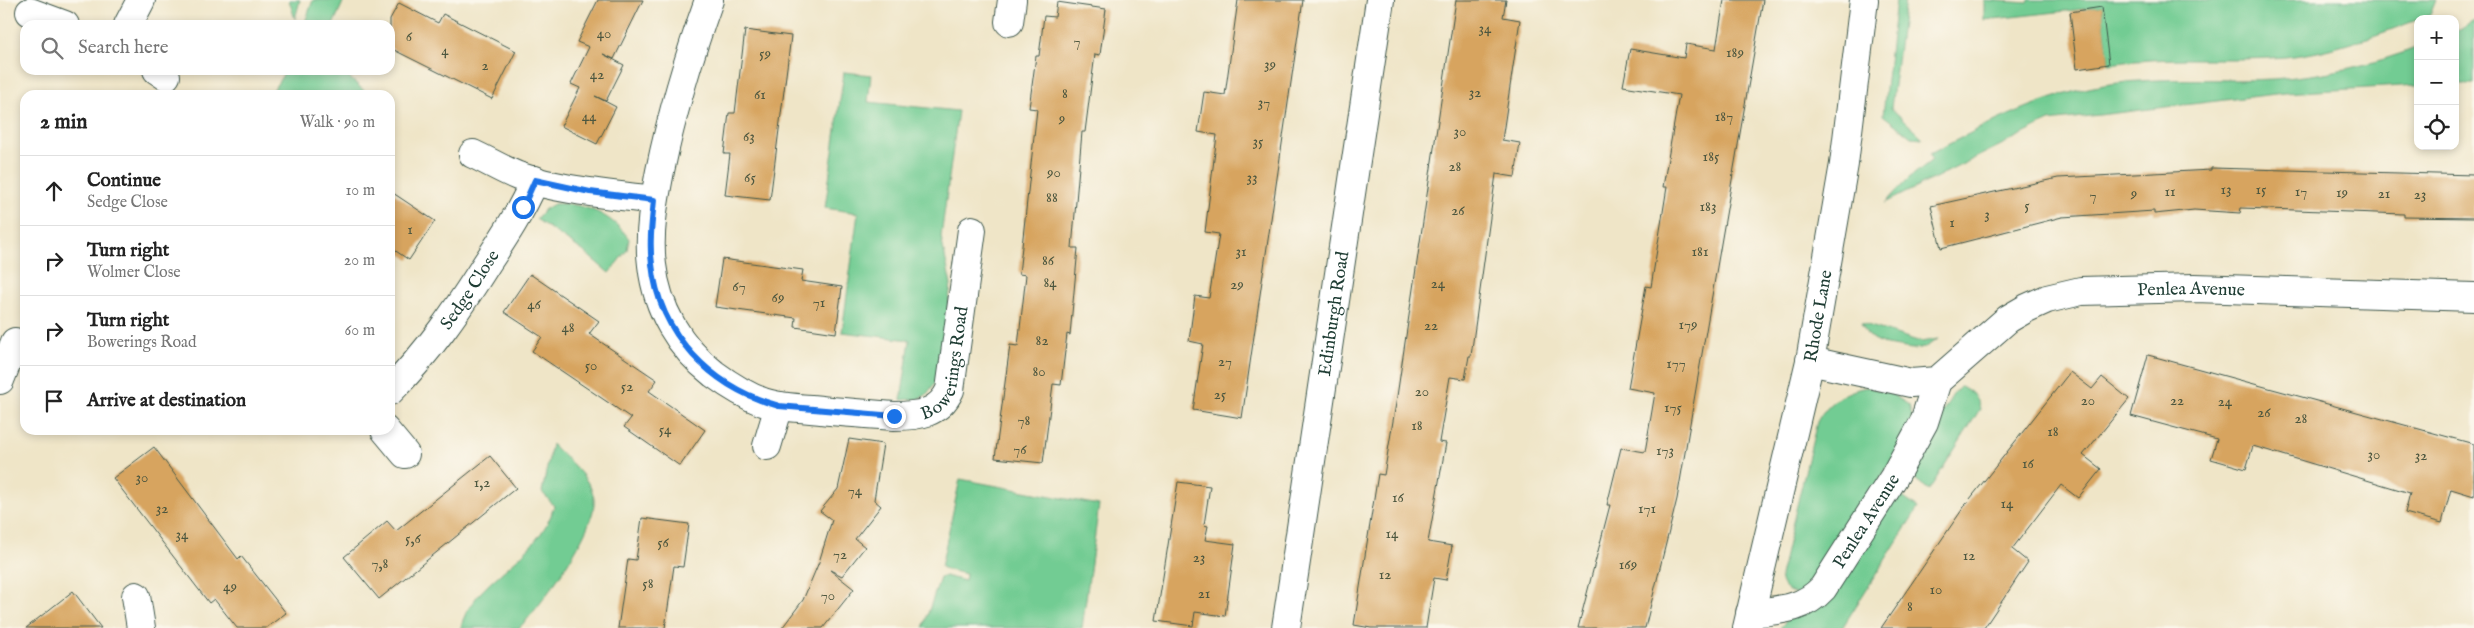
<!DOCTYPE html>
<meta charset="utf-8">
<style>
:root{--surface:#fff;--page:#f6f6f6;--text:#222;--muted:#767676;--line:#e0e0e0}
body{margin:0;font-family:"IM FELL English",serif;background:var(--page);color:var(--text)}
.controls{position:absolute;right:15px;top:15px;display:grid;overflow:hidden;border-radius:10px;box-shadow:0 2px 8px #0003}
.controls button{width:45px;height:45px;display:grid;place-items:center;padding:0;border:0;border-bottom:1px solid var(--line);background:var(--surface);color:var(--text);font:25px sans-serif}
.stop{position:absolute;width:15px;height:15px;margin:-11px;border:4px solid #1a73e8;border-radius:50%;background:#fff}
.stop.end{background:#1a73e8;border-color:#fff;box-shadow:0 1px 5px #0008}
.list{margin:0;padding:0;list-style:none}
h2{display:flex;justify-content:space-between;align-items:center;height:65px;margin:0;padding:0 20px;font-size:21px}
h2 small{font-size:16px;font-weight:400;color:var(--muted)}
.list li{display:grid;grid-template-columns:32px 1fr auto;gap:15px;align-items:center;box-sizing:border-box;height:70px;padding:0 20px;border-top:1px solid var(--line)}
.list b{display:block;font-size:19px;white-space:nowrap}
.list p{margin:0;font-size:16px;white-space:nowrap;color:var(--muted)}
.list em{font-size:16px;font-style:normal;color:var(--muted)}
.icon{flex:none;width:28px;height:28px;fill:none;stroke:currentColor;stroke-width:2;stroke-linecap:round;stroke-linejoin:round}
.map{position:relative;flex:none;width:2474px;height:628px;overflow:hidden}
.search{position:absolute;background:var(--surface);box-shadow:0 2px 8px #0003;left:20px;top:20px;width:375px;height:55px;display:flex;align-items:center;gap:12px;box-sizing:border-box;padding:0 18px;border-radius:15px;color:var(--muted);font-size:19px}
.panel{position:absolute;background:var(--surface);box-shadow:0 2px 8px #0003;left:20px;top:90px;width:375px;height:345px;border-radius:15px}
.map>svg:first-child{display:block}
.green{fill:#72cc93;stroke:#488464}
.building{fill:#d7a45f}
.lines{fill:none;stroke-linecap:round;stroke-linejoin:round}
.minor-casing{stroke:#3e564a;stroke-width:30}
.minor{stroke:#fff;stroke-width:28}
.route{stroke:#1a73e8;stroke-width:6}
.labels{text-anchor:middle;stroke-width:4.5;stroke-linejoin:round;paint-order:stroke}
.number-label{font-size:15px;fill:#4d573f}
.street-label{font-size:18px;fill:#1f3d34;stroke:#fbf7ec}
</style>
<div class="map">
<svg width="2474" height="628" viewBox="0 0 2474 628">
<rect width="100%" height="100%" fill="#fbf7ec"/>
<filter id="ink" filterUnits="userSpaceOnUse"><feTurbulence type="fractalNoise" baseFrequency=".02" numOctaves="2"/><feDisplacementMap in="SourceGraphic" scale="10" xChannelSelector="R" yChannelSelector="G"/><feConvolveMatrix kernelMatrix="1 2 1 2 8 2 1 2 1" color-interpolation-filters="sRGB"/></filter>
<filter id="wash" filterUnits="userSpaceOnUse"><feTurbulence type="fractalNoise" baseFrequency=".0096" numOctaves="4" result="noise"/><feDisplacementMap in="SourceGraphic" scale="20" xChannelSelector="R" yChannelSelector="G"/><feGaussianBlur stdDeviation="1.12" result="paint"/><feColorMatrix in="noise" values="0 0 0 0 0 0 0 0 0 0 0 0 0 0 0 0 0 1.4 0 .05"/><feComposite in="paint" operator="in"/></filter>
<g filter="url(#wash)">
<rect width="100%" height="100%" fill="#efe5c7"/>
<g class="green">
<path d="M289,0H300L295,19Z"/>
<path d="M313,0H344L333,25H304Z"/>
<path d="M1896,0H1905L1891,108L1923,138L1911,137L1883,115Z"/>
<path d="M1984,0L2028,3L2029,0H2436L2430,15C2385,32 2335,52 2285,57C2226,62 2167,55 2109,64L2102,7L1984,20Z"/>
<path d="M2474,20V84H2455V32Z"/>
<path d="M2418,47V85L2284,93L2049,121L1885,203L1909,178L1932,160L1930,154C1987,124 2045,94 2110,84C2164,76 2219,82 2273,79C2321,76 2374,65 2418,47Z"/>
<path d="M286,70H344L351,79L369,95H270Z"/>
<path d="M844,72L871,75L868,102L958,111L941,237L951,285L938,379L926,395L918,399L901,400L910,340L842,332L858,213L825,208Z"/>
<path d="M554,204C583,202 613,215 629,239L627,250L609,273L583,251L536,219L544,210Z"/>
<path d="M1861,323L1921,342L1938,339L1924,348L1912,349L1886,345L1868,336Z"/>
<path d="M1961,386C1973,392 1977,397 1980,409L1929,490L1906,472L1954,393Z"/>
<path d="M1867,387L1890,393L1909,405L1912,416L1908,433L1821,578L1798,595C1787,591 1782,588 1780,576L1817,422C1827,402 1845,391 1867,387Z"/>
<path d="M552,444C566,459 591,477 594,499C598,527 540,608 519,628H461C469,581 541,559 554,506L542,492Z"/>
<path d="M960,479L1099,505L1082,628H923L940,578L945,576L965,581L966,574L948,570L941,567Z"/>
<path d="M1901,496L1918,508L1842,628H1780L1891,497Z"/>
</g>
<g id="blocks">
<g class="building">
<path d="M598,0H643L614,59L603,54L624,65L606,101L595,96L616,107L597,144L561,126L580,88L571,84L589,47L577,42Z"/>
<path d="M1238,0H1303L1242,418L1193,410L1203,344L1189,341L1195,296L1209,298L1219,234L1205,232L1217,135L1198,132L1204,92L1225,95Z"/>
<path d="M1456,0H1506L1503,17L1520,20L1502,140L1520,143L1515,177L1496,174L1471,356H1469L1465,379L1450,377L1439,442L1446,443L1428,542L1452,546L1446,580L1434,578L1426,628H1371L1354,625L1378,474L1384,475L1396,403Z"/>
<path d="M1724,0H1763L1677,499L1645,628H1578L1610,505H1607L1621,448L1645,452L1655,393L1628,388L1646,286L1651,287L1667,187H1663L1679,95L1623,86L1630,49L1684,58L1686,44L1716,49Z"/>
<path d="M1057,2L1106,9L1100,55L1095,54L1085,132H1082L1072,248H1078L1070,335L1067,334L1061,385L1053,384L1043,463L995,458L1010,345L1018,346L1026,275L1019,274L1037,109L1029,108L1036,56H1039L1044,16L1055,17Z"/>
<path d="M399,3L438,23L443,14L516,51L492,99L390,48V19Z"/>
<path d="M2102,7L2109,64L2077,69L2070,12Z"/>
<path d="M745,30L791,36L770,200L725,195L730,154H724L729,113H735Z"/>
<path d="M2211,168L2474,175V218L2404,217V214L2241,208L2240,213L2194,210L2154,214V211L2062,217L1941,248L1931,206L2058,178L2211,170Z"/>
<path d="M390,191L435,221L409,260L390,247Z"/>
<path d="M722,259L803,270L801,281L842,287L836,333L795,327L796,318L715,307Z"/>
<path d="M530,274L599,321L589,334L657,380L649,391L705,430L680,466L624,427L631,418L532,351L542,337L504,312Z"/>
<path d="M2148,355L2474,444V496L2451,489L2442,523L2405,513L2410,493L2253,446L2246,469L2211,459L2217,439L2131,416Z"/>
<path d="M2070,372L2092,389L2102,377L2129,399L2083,455L2101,469L2078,498L2061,485L2012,549L2028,562L1984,628H1881L1966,504Z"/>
<path d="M849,439L883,444L874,500L881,506L855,539L865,547L842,576L830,570L854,589L823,628H782L803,600L819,562L832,520L820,511L838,489Z"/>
<path d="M154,447L238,559L241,556L286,613L266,628H237L214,599L209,603L113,478Z"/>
<path d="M490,456L516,488L379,599L344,557L387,521L396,531Z"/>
<path d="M1178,482L1210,486L1204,525L1208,526L1205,540L1235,544L1225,616L1195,612L1193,626L1156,621Z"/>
<path d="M642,518L689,524L683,567L674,566L665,628H618L628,559L636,560Z"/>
<path d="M73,591L101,628H26Z"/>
</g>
</g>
</g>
<g filter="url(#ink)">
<use href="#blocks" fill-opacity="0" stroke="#3e564a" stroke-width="1"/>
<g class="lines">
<defs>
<g id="minor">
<path id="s1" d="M709,0C689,56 672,113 660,171C654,202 648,234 652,265C657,309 679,347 714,374C729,385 744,395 763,402C778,407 795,408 811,409C839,412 866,414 894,416C918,416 939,414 950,390L972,230"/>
<path d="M30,12L65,25"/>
<path d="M1009,22L1012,0"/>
<path d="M128,25L141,0"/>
<path d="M157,70L166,76"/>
<path d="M473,154C488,161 503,170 518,176C561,191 610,194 654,200"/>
<path d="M1810,361L1911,383L1937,381"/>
<path d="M0,380L15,342"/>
<path id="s2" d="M390,391C428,353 458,309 487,263C505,236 522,210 535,180"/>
<path d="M385,430L405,454"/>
<path d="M767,446L779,406"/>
<path d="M136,596L141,628"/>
<path id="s3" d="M1750,613C1779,610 1803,610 1823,588L1894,477L1924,422L1937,381L2008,319L2027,308L2047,299L2081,291L2195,288L2474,297"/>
<path id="s4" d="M1286,628L1380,0"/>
<path id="s5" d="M1747,628L1810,361L1844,164L1864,0"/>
</g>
</defs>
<use href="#minor" class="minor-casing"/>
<use href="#minor" class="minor"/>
</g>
</g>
<g class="lines" filter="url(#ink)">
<path class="route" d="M523,207L535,180L590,192L654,200C652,221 649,243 652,264C659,335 712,388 779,406L894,416"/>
</g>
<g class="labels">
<g class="number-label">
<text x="1485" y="33">34</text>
<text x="604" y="38">40</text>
<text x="409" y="41">6</text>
<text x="1077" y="46">7</text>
<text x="445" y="55">4</text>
<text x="1735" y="57">189</text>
<text x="765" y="58">59</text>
<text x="1270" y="69">39</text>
<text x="485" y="70">2</text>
<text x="597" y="79">42</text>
<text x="1475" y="97">32</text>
<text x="1065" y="98">8</text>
<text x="760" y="99">61</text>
<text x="1264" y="107">37</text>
<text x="589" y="121">44</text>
<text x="1724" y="121">187</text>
<text x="1062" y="123">9</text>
<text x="1460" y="136">30</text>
<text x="749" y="141">63</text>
<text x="1258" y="146">35</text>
<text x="1711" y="161">185</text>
<text x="1455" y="171">28</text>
<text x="1054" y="177">90</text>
<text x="750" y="182">65</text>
<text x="1252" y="182">33</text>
<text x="2226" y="194">13</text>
<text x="2261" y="194">15</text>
<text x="2170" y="196">11</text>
<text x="2301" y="196">17</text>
<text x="2342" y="197">19</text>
<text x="2134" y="198">9</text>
<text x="2384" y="198">21</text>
<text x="2420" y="199">23</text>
<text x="2093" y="200">7</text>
<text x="1052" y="202">88</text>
<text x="2027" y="210">5</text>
<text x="1708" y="211">183</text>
<text x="1458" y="215">26</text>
<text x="1987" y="219">3</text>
<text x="1952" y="227">1</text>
<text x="410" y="234">1</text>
<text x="1241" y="256">31</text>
<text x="1700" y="256">181</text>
<text x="1048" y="265">86</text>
<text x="1050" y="287">84</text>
<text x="1438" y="288">24</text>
<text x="1237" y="289">29</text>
<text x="739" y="291">67</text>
<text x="778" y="302">69</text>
<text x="819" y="307">71</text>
<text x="534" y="309">46</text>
<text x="1688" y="329">179</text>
<text x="1431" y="330">22</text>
<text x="568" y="332">48</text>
<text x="1042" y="345">82</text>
<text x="1225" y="366">27</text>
<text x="1676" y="368">177</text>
<text x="591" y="370">50</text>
<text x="1039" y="376">80</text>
<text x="627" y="391">52</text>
<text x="1422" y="396">20</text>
<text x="1220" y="399">25</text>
<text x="2088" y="405">20</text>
<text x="2177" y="405">22</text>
<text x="2225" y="406">24</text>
<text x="1673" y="412">175</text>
<text x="2264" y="417">26</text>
<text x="2301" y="423">28</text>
<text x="1024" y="425">78</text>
<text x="1417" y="430">18</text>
<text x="665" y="434">54</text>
<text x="2053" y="436">18</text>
<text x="1020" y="454">76</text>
<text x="1665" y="455">173</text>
<text x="2374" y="459">30</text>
<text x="2421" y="460">32</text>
<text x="2028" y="468">16</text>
<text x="142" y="482">30</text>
<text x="482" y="487">1,2</text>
<text x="855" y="495">74</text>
<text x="1398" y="502">16</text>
<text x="2007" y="508">14</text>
<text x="162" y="513">32</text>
<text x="1647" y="513">171</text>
<text x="1392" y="538">14</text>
<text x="182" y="539">34</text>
<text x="413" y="543">5,6</text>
<text x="663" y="547">56</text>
<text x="840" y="559">72</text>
<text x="1969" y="560">12</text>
<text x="1199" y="562">23</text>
<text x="380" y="568">7,8</text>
<text x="1628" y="569">169</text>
<text x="1385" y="579">12</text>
<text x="648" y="588">58</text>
<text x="230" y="591">49</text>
<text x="1936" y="594">10</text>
<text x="1204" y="598">21</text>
<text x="828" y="600">70</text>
<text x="1910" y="611">8</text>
</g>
<g class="street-label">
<text dy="6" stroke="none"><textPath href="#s2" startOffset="129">Sedge Close</textPath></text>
<text dy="6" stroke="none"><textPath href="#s3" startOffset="600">Penlea Avenue</textPath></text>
<text dy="6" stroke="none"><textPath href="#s4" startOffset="318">Edinburgh Road</textPath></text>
<text dy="6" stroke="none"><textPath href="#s5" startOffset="320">Rhode Lane</textPath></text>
<text dy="6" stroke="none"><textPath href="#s1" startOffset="679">Bowerings Road</textPath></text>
<text dy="6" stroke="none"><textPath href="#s3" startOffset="159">Penlea Avenue</textPath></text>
</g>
</g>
</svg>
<div class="controls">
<button>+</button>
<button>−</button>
<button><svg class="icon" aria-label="locate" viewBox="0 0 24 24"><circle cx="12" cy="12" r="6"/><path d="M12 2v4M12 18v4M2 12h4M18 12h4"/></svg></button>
</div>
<div class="stop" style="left:523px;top:207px"></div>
<div class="stop end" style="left:894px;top:416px"></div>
<div class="search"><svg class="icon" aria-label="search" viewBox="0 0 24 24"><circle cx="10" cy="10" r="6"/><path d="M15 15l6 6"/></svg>Search here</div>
<section class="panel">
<h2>2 min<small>Walk · 90 m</small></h2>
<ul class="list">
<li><svg class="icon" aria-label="ahead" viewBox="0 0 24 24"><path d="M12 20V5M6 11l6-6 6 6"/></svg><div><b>Continue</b><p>Sedge Close</p></div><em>10 m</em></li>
<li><svg class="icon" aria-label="right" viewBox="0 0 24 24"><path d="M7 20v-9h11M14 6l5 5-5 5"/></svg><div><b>Turn right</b><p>Wolmer Close</p></div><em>20 m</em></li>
<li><svg class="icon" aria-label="right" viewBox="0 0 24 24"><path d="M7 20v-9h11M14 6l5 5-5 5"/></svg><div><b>Turn right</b><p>Bowerings Road</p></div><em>60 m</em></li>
<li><svg class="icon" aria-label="arrive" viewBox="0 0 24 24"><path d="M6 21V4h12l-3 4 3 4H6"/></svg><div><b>Arrive at destination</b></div></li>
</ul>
</section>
</div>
